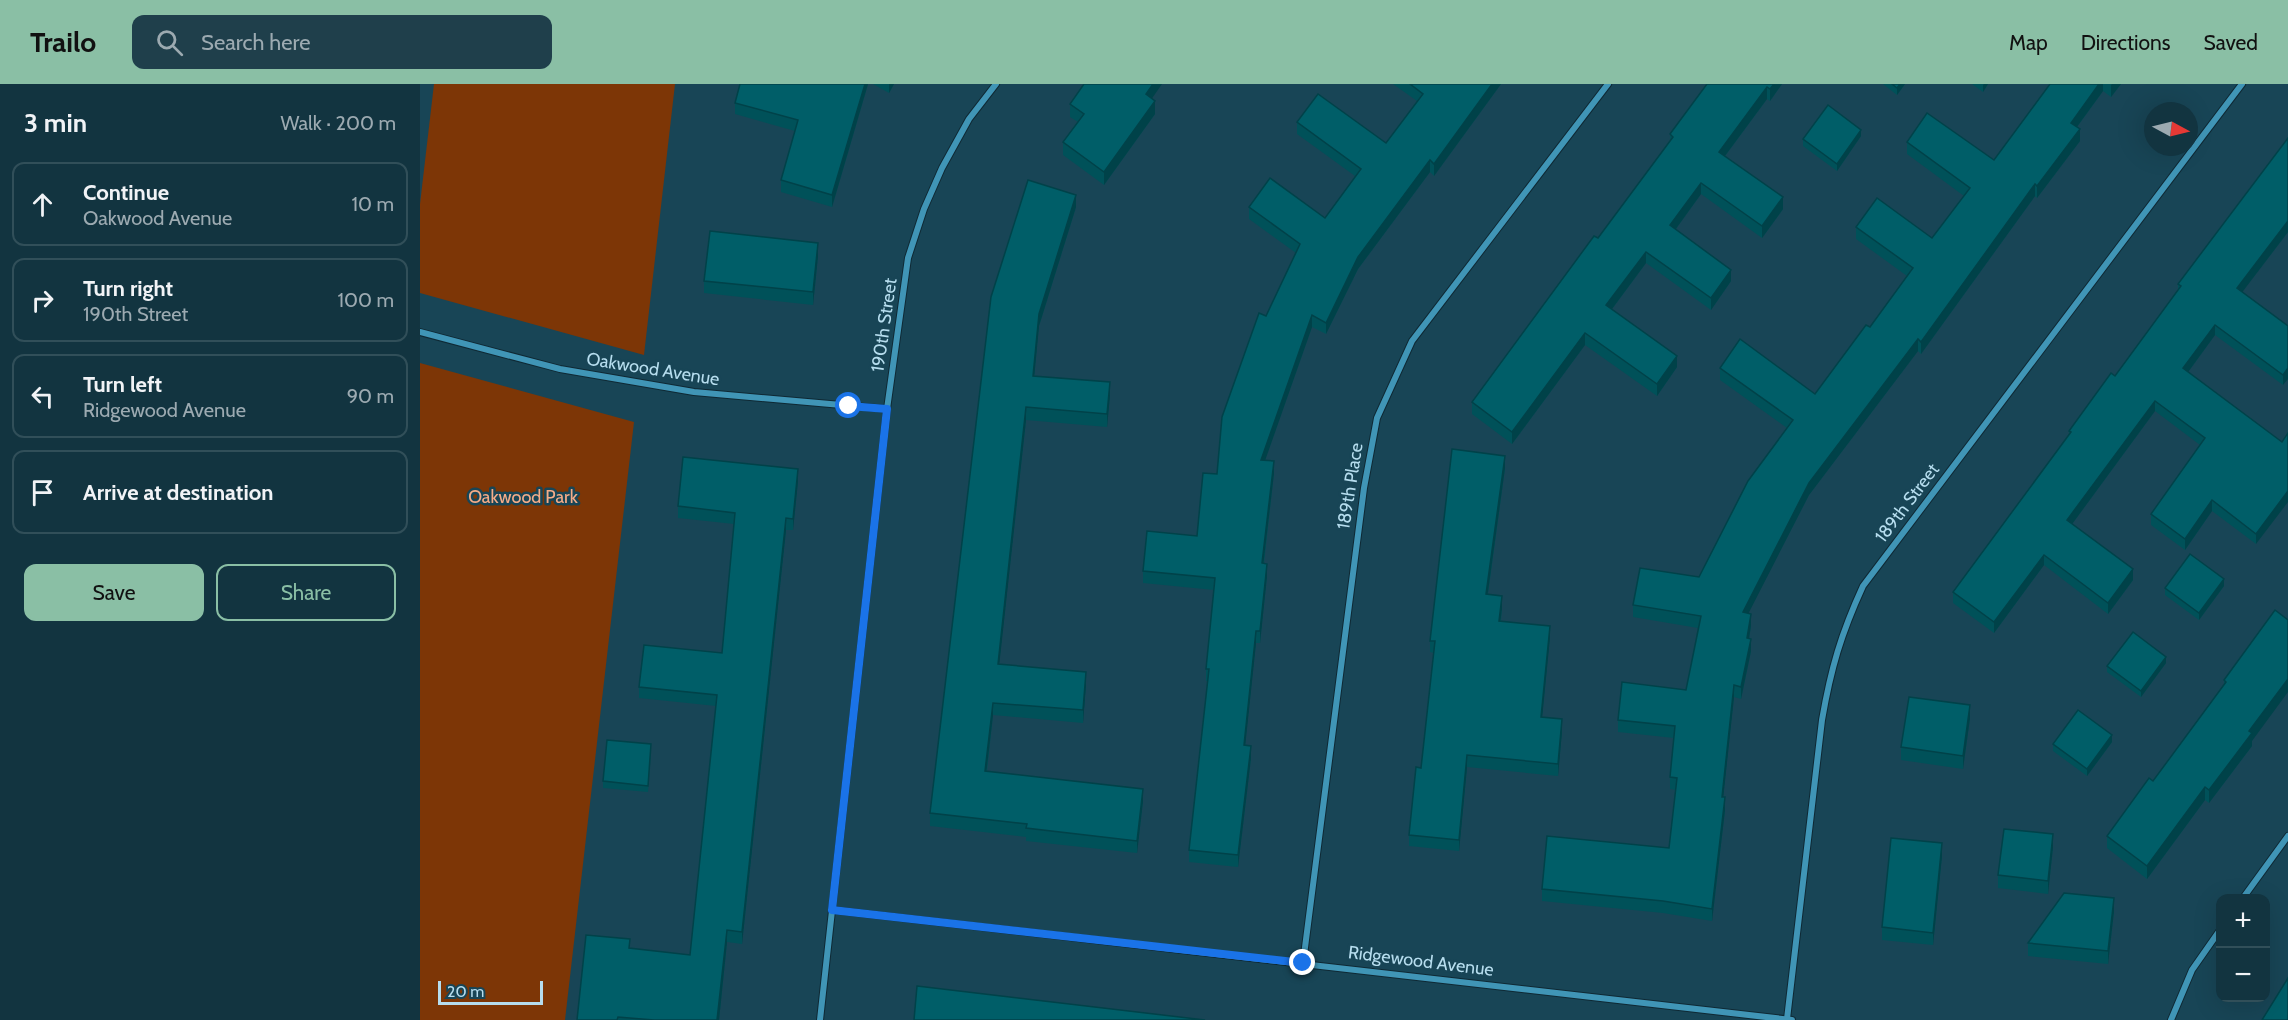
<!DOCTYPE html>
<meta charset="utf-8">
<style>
:root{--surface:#123440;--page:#1f3f4b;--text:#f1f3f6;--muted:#9caab1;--line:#314f59;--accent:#8abfa5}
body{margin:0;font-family:Cabin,sans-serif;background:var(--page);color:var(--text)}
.controls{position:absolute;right:18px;bottom:18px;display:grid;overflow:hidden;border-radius:12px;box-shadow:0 6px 24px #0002}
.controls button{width:54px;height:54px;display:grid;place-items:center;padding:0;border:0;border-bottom:2px solid var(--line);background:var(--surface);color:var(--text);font:30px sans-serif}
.compass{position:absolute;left:1724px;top:18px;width:54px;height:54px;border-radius:50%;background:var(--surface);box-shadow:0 6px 24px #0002;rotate:97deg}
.scale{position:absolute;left:18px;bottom:15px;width:105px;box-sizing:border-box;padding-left:6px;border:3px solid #b6ddee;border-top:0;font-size:16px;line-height:21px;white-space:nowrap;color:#b6ddee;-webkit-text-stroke:4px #184556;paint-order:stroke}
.stop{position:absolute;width:18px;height:18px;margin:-14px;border:4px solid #1a73e8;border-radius:50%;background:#fff}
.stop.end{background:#1a73e8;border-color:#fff;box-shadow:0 2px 6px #0008}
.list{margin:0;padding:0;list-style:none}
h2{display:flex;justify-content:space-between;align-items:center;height:78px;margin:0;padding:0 24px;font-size:26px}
h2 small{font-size:20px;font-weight:400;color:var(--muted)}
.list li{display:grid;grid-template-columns:39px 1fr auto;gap:18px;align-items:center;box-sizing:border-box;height:84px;margin:0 12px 12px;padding:0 12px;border:2px solid var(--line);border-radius:12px}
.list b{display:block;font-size:22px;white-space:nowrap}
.list p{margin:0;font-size:20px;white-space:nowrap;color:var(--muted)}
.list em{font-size:20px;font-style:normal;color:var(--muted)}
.actions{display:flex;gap:12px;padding:18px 24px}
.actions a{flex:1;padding:14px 0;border:2px solid var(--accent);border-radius:12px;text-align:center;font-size:21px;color:var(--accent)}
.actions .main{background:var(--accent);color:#111}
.icon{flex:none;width:33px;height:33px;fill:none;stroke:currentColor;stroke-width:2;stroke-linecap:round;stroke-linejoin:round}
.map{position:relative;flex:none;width:1868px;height:936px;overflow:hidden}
header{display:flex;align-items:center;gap:36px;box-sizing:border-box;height:84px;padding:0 30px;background:var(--accent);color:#111}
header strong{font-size:28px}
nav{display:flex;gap:33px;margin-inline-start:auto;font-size:21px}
.search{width:420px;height:54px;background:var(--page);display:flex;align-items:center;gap:15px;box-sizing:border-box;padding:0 21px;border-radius:12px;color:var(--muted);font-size:22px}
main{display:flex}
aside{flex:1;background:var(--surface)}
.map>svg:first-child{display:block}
.green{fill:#7d3606}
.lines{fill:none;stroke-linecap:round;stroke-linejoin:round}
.street-casing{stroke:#0f2934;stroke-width:8}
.street{stroke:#4095b6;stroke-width:6}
.wall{fill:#005159}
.shaded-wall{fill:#004249}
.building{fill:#005e68;stroke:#004249;stroke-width:1.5}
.route{stroke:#1a73e8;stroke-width:8}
.labels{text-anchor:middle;stroke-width:5;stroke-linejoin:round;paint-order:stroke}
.street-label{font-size:18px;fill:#b6ddee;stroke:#184556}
.park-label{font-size:18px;fill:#f5ac88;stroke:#184556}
</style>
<header>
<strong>Trailo</strong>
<div class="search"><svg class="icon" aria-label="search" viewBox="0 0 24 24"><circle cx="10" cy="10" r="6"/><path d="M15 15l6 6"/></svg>Search here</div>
<nav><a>Map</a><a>Directions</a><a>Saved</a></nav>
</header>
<main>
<aside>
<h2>3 min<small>Walk · 200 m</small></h2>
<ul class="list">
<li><svg class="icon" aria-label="ahead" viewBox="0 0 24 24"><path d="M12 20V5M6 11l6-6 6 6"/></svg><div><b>Continue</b><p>Oakwood Avenue</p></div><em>10 m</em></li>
<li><svg class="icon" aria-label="right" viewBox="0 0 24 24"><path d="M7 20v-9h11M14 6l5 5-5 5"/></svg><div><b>Turn right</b><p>190th Street</p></div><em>100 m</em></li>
<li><svg class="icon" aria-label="left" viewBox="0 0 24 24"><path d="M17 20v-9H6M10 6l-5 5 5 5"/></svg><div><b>Turn left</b><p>Ridgewood Avenue</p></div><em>90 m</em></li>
<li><svg class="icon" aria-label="arrive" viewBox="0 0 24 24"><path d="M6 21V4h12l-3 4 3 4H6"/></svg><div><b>Arrive at destination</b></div></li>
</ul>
<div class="actions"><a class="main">Save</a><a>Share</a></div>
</aside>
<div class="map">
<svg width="1868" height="936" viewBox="0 0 1868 936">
<rect width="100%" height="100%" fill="#184556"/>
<g class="green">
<path d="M14,0H255L224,271L0,209V120Z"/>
<path d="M0,279L214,338L145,936H0Z"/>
</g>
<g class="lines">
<defs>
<g id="street">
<path d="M0,248L140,285L274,308L467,325"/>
<path d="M1823,814L1868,752"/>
<path d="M412,826L1372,936"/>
<path d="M883,879L944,404L957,334L992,257L1188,0"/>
<path d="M1367,935L1402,636C1411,584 1421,550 1443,502L1822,0"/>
<path d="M400,936L467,325L488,174L504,125L522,84L549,35L576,0"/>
<path d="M1751,936L1772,886L1800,846"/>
</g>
</defs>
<use href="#street" class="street-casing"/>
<use href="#street" class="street"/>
</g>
<g class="wall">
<path d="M320,0H448L412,123L361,108V96L375,47L315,30V19Z"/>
<path d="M453,0H474L469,9Z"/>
<path d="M973,0H1081L1014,92L1010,88L938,185L906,250L892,243L845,376L854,389L844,479L847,492L840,559H836L825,661L831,674L818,783L769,778V766L788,597H786V585L794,506L723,499V487L777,452L797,390L846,232L876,169L829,135V123L905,134L935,92L877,50V38L966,59L997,17Z"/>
<path d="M1287,0H1362L1350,17L1347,15L1305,72L1363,125L1342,154L1281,110L1255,146L1311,197L1291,226L1226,179L1192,225L1257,283L1237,312L1165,261L1092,360L1052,330V318L1178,154L1250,57V50Z"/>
<path d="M1463,0H1485L1477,11Z"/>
<path d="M1552,0H1568L1563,8Z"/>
<path d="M1630,0H1701L1691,13L1683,7L1657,43L1660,57L1617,114L1615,112L1501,270L1498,267L1389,411L1328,529L1331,542L1329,555L1331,567L1321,615L1314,613L1303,713L1305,726L1292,837L1243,829L1122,817V805L1249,764L1256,706L1250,705V693L1254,654L1198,648V636L1266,606L1278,544L1213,533V521L1279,493L1367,344L1300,296V284L1395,310L1450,243L1487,192L1436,155V143L1512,154L1544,112L1487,70V58L1574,76Z"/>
<path d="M732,15L735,30L684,101L643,71V58L658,38L650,33V20Z"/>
<path d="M1441,52L1417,87L1383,62V55Z"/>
<path d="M1868,54V148L1822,208L1868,242L1863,301L1795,251L1768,288L1862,358L1836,460L1792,427L1765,466L1731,441V430L1780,361L1735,327L1652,440L1713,496L1688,530L1624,481L1574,549L1533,519V508L1649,350V347L1695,292L1758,206V200Z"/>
<path d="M656,123L619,242L614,293L690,311L687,343L606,336L579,580L666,600L663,639L573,631L567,687L723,717L717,769L606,757V753L510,742V729L571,213Z"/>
<path d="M398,172L393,221L284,209V197Z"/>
<path d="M1085,384L1068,510L1082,524L1081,537L1130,553L1122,633L1142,647L1138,692L1047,683L1039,767L989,762V751L1001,684L1014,569L1010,568V557Z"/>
<path d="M378,397L373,446H366L322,860L307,858L299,936H157L210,865L270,871L296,622L219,614V603L302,569L314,440L258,434V422Z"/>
<path d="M1804,502L1779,536L1745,511V504Z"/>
<path d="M1855,526L1832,657V662L1789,719L1785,716L1727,795L1687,764V752L1733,697L1804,601V596Z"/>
<path d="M1746,579L1721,613L1687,588V582Z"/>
<path d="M1550,634L1543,685L1481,676V663Z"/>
<path d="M1692,658L1667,692L1633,667V660Z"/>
<path d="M231,667L228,708L183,704V697Z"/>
<path d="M1633,763L1628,810L1578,804V791Z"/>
<path d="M1522,772L1513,861L1462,856V843Z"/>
<path d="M1694,827L1688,880L1608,872V859Z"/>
</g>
<g class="shaded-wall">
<path d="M445,0H448L412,123V111Z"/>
<path d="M469,0H474L469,9Z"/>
<path d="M733,0H742L726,23V10Z"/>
<path d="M1072,0H1081L1014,92V80Z"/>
<path d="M1354,0H1362L1350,17V5Z"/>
<path d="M1480,0H1485L1477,11V4Z"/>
<path d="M1564,0H1568L1563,8V1Z"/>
<path d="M1679,0H1683V7L1651,51V39Z"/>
<path d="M1692,0H1701L1691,13V1Z"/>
<path d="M1347,3V15L1299,80V68Z"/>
<path d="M735,17V30L684,101V88Z"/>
<path d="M1660,45V57L1617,114V102Z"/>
<path d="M1441,46V52L1417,87V80Z"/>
<path d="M1010,76V88L938,185L906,250V239L938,173Z"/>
<path d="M1281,99V110L1250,153V141Z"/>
<path d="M1615,100V112L1501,270V258Z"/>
<path d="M656,111V123L619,242L613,305V292L619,230Z"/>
<path d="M1363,113V125L1342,154V142Z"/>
<path d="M1868,137V148L1817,215V204Z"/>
<path d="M398,159V172L393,221V208Z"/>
<path d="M1226,168V179L1186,233V221Z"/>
<path d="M1311,186V197L1291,226V214Z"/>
<path d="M892,231V243L841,388V376Z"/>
<path d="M1795,241V251L1763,295V284Z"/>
<path d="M1165,249V261L1092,360V348Z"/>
<path d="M1498,255V267L1389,411L1323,540V528L1389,399Z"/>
<path d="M1257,272V283L1237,312V300Z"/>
<path d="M1868,284V295L1863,301V291Z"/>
<path d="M690,298V311L687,343V330Z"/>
<path d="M1735,317V327L1647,447V436Z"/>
<path d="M606,323V336L578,592V580Z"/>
<path d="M1085,372V384L1066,522V510Z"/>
<path d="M854,377V389L842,491V479Z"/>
<path d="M378,385V397L373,446V435Z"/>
<path d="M1868,407V418L1836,460V450Z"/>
<path d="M1792,416V427L1765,466V455Z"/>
<path d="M366,434V446L322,860V848Z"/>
<path d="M1624,471V481L1574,549V538Z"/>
<path d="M847,480V492L840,559V547Z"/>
<path d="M1713,485V496L1688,530V519Z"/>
<path d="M1804,495V502L1779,536V529Z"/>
<path d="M1082,512V524L1079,548V537Z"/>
<path d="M1331,530V542L1327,566V554Z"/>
<path d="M1130,542V553L1121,645V633Z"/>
<path d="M836,547V559L824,673V661Z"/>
<path d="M1331,555V567L1321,615V603Z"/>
<path d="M1746,573V579L1721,613V607Z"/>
<path d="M666,588V600L663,639V626Z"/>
<path d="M1868,595V608L1832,657V662L1789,719V706L1829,647Z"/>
<path d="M1314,601V613L1302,725V713Z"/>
<path d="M573,619V631L565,699V687Z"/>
<path d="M1550,621V634L1543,685V672Z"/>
<path d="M1142,635V647L1138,692V680Z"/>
<path d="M1692,651V658L1667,692V685Z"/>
<path d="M831,662V674L818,783V771Z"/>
<path d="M1047,671V683L1039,767V756Z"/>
<path d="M1785,703V716L1727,795V782Z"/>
<path d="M723,705V717L717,769V757Z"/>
<path d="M1305,713V726L1292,837V825Z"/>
<path d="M1633,750V763L1628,810V797Z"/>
<path d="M1522,759V772L1513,861V849Z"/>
<path d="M1694,814V827L1688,880V867Z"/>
<path d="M307,846V858L299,936H297Z"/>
</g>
<g class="building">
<path d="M320,0H445L412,111L361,96L378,36L315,19Z"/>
<path d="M664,0H733L726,10L735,17L684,88L643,58L664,30L650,20Z"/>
<path d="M990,0H1072L1014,80L1010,76L938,173L906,239L892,231L841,376L854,377L842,479L847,480L840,547H836L824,661L831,662L818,771L769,766L789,585H786L795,494L723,487L727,447L777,452L783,389L797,390L802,333L839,229L846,232L880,160L829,123L850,94L905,134L941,85L877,38L898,10L966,59L1003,10Z"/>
<path d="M1287,0H1354L1350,5L1347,3L1299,68L1363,113L1342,142L1281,99L1250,141L1311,186L1291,214L1226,168L1186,221L1257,272L1237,300L1165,249L1092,348L1052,318L1174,152L1178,154L1253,53L1250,50Z"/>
<path d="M1472,0H1480L1477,4Z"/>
<path d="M1630,0H1679L1651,39L1660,45L1617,102L1615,100L1501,258L1498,255L1389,399L1323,528L1331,530L1327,554L1331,555L1321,603L1314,601L1302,713H1305L1292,825L1243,817L1122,805L1127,752L1249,764L1257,694L1250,693L1255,642L1198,636L1202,598L1266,606L1281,532L1213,521L1220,484L1279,493L1328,397L1373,336L1300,284L1320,255L1395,310L1446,241L1450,243L1493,184L1436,143L1457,114L1512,154L1550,104L1487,58L1507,29L1574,76Z"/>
<path d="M1408,21L1441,46L1417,80L1383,55Z"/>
<path d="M1868,54V137L1817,204L1868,242V284L1863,291L1795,241L1763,284L1862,358L1868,349V407L1836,450L1792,416L1765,455L1731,430L1785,354L1735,317L1647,436L1713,485L1688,519L1624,471L1574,538L1533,508L1651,348L1649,347L1691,289L1695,292L1761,202L1758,200Z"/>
<path d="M608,96L656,111L619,230L613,292L690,298L687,330L606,323L578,580L666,588L663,626L573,619L565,687L723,705L717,757L606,744L607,740L510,729L571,213Z"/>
<path d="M290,147L398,159L393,208L284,197Z"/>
<path d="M1032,365L1085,372L1066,510L1082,512L1079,537L1130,542L1121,633L1142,635L1138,680L1047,671L1039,756L989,751L996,683L1001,684L1015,557H1010Z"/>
<path d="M263,373L378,385L373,435L366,434L322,848L307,846L297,936H234L198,933L197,936H157L166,851L210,855L209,864L270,871L297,611L219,603L224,561L302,569L315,429L258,422Z"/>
<path d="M1770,470L1804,495L1779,529L1745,504Z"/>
<path d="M1855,526L1868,536V595L1829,647L1832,649L1789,706L1785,703L1727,782L1687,752L1729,694L1733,697L1806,598L1804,596Z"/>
<path d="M1713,548L1746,573L1721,607L1687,582Z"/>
<path d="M1489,613L1550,621L1543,672L1481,663Z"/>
<path d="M1658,626L1692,651L1667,685L1633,660Z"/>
<path d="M187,656L231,660L228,702L183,697Z"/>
<path d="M1584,745L1633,750L1628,797L1578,791Z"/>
<path d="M1471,754L1522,759L1513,849L1462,843Z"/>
<path d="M1644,809L1694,814L1688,867L1608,859Z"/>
<path d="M1868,894V936H1842Z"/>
<path d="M497,902L785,936H494Z"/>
</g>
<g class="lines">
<path class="route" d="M429,322L467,325L412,826L883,879"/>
</g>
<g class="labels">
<g class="street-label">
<text transform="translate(464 241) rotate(-82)" y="6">190th Street</text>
<text transform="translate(233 285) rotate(9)" y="6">Oakwood Avenue</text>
<text transform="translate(930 402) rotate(-81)" y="6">189th Place</text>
<text transform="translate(1487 419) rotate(-53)" y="6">189th Street</text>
<text transform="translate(1001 877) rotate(7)" y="6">Ridgewood Avenue</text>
</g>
<g class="park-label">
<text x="103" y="419">Oakwood Park</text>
</g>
</g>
</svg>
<div class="controls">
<button>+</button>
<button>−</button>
</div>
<svg class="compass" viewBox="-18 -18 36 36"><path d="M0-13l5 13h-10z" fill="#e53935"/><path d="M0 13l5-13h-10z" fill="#9caab1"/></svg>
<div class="scale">20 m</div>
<div class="stop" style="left:429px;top:322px"></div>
<div class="stop end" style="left:883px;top:879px"></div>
</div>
</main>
